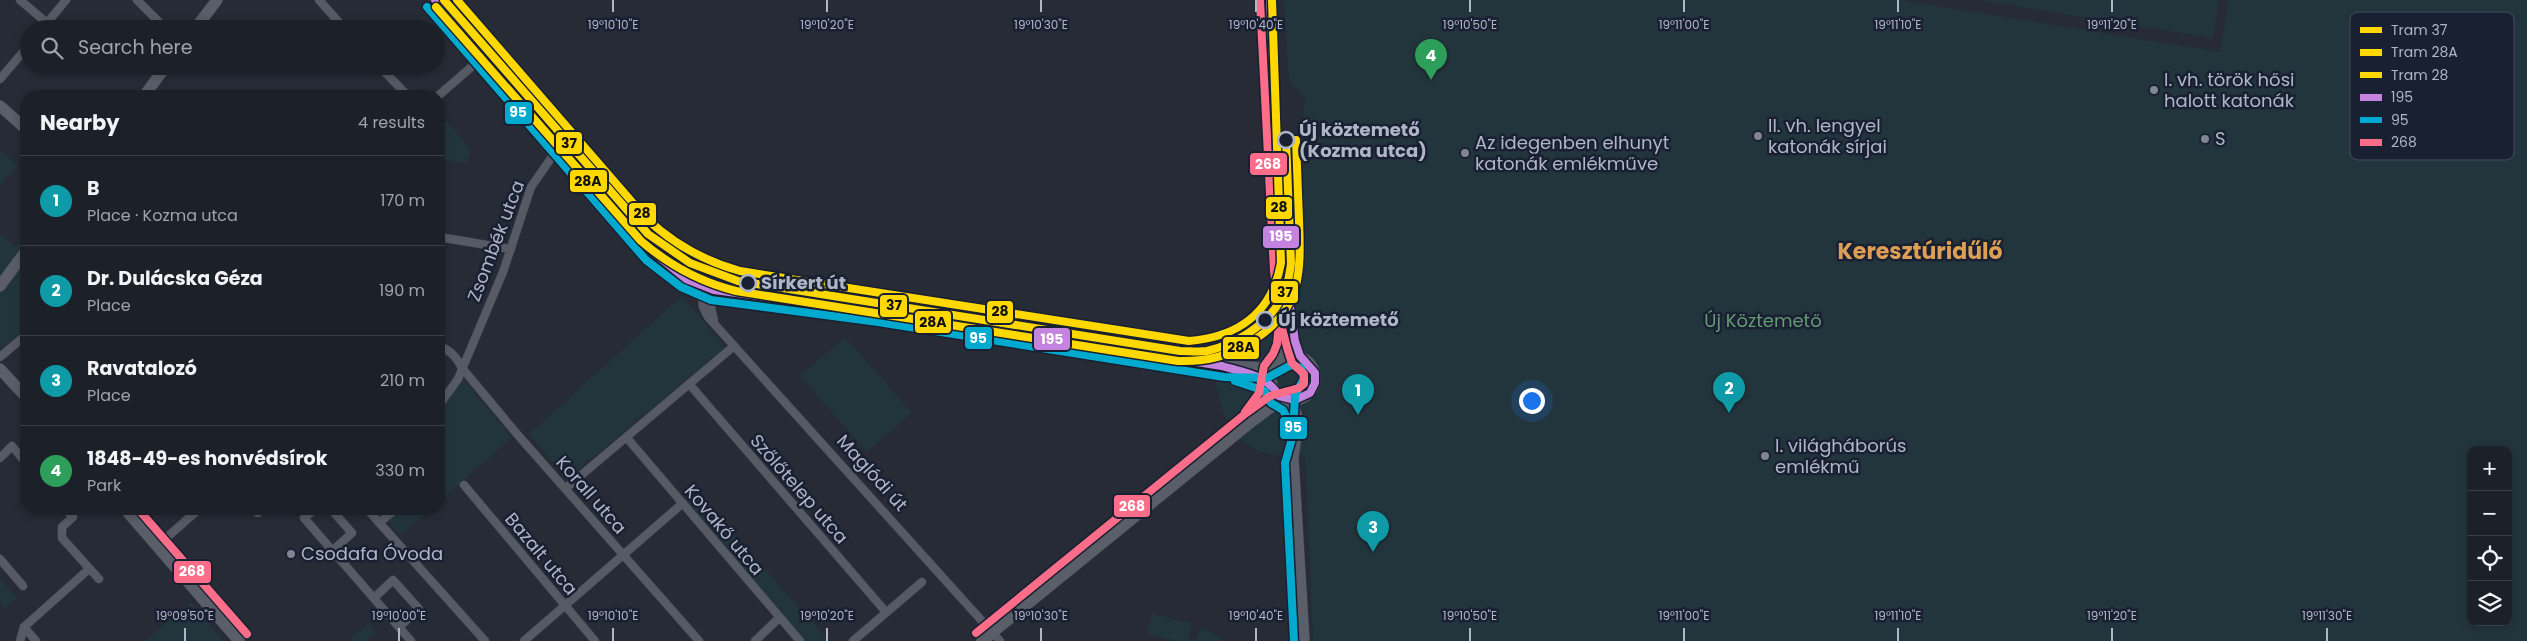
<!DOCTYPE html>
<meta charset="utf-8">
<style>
:root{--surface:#1c2028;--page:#292d34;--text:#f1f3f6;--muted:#a0a3a8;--line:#3a3e45;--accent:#bca0f2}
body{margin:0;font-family:Poppins,sans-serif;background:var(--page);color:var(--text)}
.controls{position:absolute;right:15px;bottom:15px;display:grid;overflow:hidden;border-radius:10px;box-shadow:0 2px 8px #0003}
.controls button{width:45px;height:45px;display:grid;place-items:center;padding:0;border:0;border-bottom:1px solid var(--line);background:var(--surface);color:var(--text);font:25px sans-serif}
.you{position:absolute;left:1531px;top:400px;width:18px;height:18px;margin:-12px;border:4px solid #fff;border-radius:50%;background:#1a73e8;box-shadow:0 0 0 8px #1a73e833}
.badge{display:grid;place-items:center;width:32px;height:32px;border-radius:50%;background:var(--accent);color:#fff;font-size:16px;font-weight:700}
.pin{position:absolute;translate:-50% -41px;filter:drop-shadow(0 1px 2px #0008)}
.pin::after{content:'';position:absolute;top:26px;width:18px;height:15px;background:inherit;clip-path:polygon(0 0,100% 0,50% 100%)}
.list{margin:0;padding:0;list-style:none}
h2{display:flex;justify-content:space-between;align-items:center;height:65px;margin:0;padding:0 20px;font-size:21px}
h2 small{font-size:16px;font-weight:400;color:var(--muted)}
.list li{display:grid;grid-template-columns:32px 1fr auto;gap:15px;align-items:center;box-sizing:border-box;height:90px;padding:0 20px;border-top:1px solid var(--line)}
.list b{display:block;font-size:19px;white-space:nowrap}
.list p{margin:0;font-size:16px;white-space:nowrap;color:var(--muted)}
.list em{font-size:16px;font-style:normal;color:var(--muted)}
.icon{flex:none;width:28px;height:28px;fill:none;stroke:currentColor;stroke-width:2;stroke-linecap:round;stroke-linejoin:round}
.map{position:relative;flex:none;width:2527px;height:641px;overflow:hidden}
.search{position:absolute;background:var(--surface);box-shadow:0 2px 8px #0003;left:20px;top:20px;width:425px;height:55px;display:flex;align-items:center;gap:12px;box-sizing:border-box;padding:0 18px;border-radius:28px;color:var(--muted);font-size:19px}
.panel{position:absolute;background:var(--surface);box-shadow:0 2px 8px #0003;left:20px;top:90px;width:425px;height:425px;border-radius:20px}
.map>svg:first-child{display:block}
.green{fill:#23353c;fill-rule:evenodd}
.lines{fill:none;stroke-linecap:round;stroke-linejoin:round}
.street-casing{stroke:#43464f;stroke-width:9}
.secondary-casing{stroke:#43464f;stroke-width:12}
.street{stroke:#565a64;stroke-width:8}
.secondary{stroke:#5a5e68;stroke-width:11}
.bus-1-casing{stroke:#192031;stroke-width:11}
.bus-2-casing{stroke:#192031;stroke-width:11}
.bus-3-casing{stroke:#192031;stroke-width:11}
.bus-1{stroke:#c483df;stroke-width:8}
.bus-2{stroke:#00a9ce;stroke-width:8}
.bus-3{stroke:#fb6d88;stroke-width:8}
.tram-1-casing{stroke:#192031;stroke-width:11}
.tram-2-casing{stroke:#192031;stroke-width:11}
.tram-3-casing{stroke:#192031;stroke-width:11}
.tram-1{stroke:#ffd800;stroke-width:8}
.tram-2{stroke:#ffd800;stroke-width:8}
.tram-3{stroke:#ffd800;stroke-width:8}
.ticks{fill:none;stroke:#afb6c8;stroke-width:2}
.poi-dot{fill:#7f8595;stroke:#192031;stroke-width:2}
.stop-dot{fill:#192031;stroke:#afb6c8;stroke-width:2.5}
.labels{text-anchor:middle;stroke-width:5;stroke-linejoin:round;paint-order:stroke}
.poi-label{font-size:18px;fill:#afb6c8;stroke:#192031;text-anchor:start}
.stop-label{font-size:18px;font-weight:bold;fill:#afb6c8;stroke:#192031;text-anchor:start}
.street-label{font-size:18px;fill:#afb6c8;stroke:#192031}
.park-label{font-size:18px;fill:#649b76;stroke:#192031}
.district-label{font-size:22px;font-weight:bold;fill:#dd9e55;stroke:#192031}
.key{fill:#192031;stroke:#464d5e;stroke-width:1}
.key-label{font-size:14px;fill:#afb6c8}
.ticks-label{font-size:12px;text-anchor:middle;fill:#afb6c8;stroke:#192031;stroke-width:5;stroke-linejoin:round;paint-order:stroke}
.line-badge{stroke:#192031;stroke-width:2}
.badge-label{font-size:14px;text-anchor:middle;font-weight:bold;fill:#fff}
.pale-badge-label{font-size:14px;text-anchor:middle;font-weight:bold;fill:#111}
</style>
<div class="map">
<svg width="2527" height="641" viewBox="0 0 2527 641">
<rect width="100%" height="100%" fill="#262b36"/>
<g class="green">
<path d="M1284,0H1899L2220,52L2229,0H2527V641H1313L1305,455C1262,460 1232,446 1220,402C1219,396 1216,390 1216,384C1215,374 1219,363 1221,353L1261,332L1282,310L1297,304L1291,212L1302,211L1300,181L1304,180L1300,151L1305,99L1289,80ZM2471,450H2508V622H2471Z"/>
<path d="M1978,0H2219L2213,38Z"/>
<path d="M439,112L471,150L467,163L439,159Z"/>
<path d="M0,150L18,166L0,186Z"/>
<path d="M26,233V330L0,349V234L16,247Z"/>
<path d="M682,296L725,347L567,479L529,434Z"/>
<path d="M845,337L912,413L867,452L800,376Z"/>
<path d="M461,381H465L512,438L439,502V420L444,412L440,409Z"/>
<path d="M694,495L705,502L829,641H805L686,502Z"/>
<path d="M402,509H431L400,535L387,521Z"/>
<path d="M0,579L17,598L5,608L0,603Z"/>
<path d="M191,602L223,641H145L147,639Z"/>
<path d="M1152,614L1192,623L1188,641H1177L1147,634Z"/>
<path d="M368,623L376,632L366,641H352L350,639Z"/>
<path d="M1201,628L1221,637L1219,641H1195Z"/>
</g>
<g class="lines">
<defs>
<g id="street">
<path d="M20,0L47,23"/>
<path d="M137,0L166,29"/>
<path d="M319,0L345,29"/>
<path d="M42,29L66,0"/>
<path d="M379,66L408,96"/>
<path d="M0,79L29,45"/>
<path d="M438,96L484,56"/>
<path d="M439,237L511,249"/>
<path d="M701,286L703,307L708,317L1000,641"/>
<path d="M714,290L711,307L714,321"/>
<path d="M439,346C450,350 457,357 462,368L517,434L699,641"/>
<path d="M0,357L26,335"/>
<path d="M690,385L886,612"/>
<path d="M439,405L458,379L503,272L531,187L561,144"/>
<path d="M627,438L800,641"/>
<path d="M0,458L12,446L26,463"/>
<path d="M464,485L595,641"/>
<path d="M566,488L734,346"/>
<path d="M66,509L73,517L62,527V538L99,579"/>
<path d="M254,509L258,513"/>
<path d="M315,509L304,518L411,641"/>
<path d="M331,509L352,533L332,551"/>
<path d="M367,509L485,641"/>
<path d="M379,523L396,509"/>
<path d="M157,546L199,509"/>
<path d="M0,559L23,586"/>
<path d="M374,598L393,580L419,609L399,627"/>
<path d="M24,627L36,641"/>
<path d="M20,641L24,627L89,569"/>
<path d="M524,641L683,503"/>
<path d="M755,641L779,618"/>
<path d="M853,641L922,582"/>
</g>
<g id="secondary">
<path d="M435,0L654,253L686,279L714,290L879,312L1212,365L1264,368L1275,365"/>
<path d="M1270,0L1279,199L1284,270L1290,320L1287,346L1282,359"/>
<path d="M195,29L217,0"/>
<path d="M144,96L166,66"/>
<path d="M0,106L26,129"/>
<path d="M0,286L26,251"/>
<circle cx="1293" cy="378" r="22"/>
<path d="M0,369L26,397"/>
<path d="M1287,400L1295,411L1298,421L1293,458L1304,641"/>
<path d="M125,509L239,641"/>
<path d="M982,641L1251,422L1274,405L1287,400"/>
</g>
</defs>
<use href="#street" class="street-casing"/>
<use href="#secondary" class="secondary-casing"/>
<use href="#street" class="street"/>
<use href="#secondary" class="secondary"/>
<defs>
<path id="bus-1" d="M435,0L654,253L686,279L714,290L879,312L1222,366C1245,373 1267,375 1279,396L1295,400L1310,393L1315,383V373L1300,356L1295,341L1282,252L1270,0"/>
<g id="bus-2">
<path d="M427,7L646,260L681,287L711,300L878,322L1224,377L1267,378L1291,365L1301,368L1304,378L1295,395L1293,435L1285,463L1294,641"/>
<path d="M1235,381L1265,391L1271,403L1283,410L1287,418L1288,434"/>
</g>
<g id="bus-3">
<path d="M1245,412L1259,393L1264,366L1273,354L1277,344L1279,324"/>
<path d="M138,509L247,634"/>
<path d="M976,633L1245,414L1270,396L1299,388L1304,384V374L1292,363L1288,351L1280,321L1274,271L1260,1"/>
</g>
</defs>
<use href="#bus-1" class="bus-1-casing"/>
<use href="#bus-2" class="bus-2-casing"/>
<use href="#bus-3" class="bus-3-casing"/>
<use href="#bus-1" class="bus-1"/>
<use href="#bus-2" class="bus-2"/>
<use href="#bus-3" class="bus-3"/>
<defs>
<path id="tram-1" d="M444,0L648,234L690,263L738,281L1180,351C1189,351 1199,352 1207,351C1234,345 1266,326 1280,301C1287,290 1289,277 1291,264L1286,140"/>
<path id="tram-2" d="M436,7L641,241C669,265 700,282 736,291L1178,361C1207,362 1230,356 1254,340C1302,309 1301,272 1299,220C1298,193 1297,166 1296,140"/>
<path id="tram-3" d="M457,0L646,218C673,244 704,261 740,271L1189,341C1238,337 1272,313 1281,263L1272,0"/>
</defs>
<use href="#tram-1" class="tram-1-casing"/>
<use href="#tram-2" class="tram-2-casing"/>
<use href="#tram-3" class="tram-3-casing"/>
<use href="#tram-1" class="tram-1"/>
<use href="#tram-2" class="tram-2"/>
<use href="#tram-3" class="tram-3"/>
</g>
<path class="ticks" d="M613,0V12M827,0V12M1041,0V12M1256,0V12M1470,0V12M1684,0V12M1898,0V12M2112,0V12M185,628V641M399,628V641M613,628V641M827,628V641M1041,628V641M1256,628V641M1470,628V641M1684,628V641M1898,628V641M2112,628V641M2327,628V641"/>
<g class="poi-dot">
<circle cx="2154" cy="90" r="5"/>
<circle cx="1758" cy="136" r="5"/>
<circle cx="2205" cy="139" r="5"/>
<circle cx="1465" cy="153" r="5"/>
<circle cx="1765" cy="456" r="5"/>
<circle cx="291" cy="554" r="5"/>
</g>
<g class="stop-dot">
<circle cx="1286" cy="140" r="8"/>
<circle cx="748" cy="283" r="8"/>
<circle cx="1265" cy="320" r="8"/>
</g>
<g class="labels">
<g class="poi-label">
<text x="2164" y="86">I. vh. török hősi<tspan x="2164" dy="21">halott katonák</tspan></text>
<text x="1768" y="132">II. vh. lengyel<tspan x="1768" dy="21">katonák sírjai</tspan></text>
<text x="2215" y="145">S</text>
<text x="1475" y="149">Az idegenben elhunyt<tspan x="1475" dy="21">katonák emlékműve</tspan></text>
<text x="1775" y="452">I. világháborús<tspan x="1775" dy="21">emlékmű</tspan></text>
<text x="301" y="560">Csodafa Óvoda</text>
</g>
<g class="stop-label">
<text x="1299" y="136">Új köztemető<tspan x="1299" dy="21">(Kozma utca)</tspan></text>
<text x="761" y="289">Sírkert út</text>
<text x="1278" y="326">Új köztemető</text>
</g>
<g class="street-label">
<text transform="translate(496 241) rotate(-69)" y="6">Zsombék utca</text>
<text transform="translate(872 473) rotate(48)" y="6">Maglódi út</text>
<text transform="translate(799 489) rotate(49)" y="6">Szőlőtelep utca</text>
<text transform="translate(591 495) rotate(49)" y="6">Korall utca</text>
<text transform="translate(724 530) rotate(50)" y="6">Kovakő utca</text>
<text transform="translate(541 554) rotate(50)" y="6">Bazalt utca</text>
</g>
<g class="park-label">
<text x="1763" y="327">Új Köztemető</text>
</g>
<g class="district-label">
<text x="1920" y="259">Keresztúridűlő</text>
</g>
</g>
<rect x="2350" y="12" width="164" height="148" rx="8" class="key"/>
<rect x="2360" y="27" width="22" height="6" fill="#ffd800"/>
<rect x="2360" y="49" width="22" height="7" fill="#ffd800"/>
<rect x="2360" y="72" width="22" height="6" fill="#ffd800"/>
<rect x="2360" y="94" width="22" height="7" fill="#c483df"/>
<rect x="2360" y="117" width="22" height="6" fill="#00a9ce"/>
<rect x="2360" y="139" width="22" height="7" fill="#fb6d88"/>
<g class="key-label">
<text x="2391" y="35">Tram 37</text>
<text x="2391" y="57">Tram 28A</text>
<text x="2391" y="80">Tram 28</text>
<text x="2391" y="102">195</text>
<text x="2391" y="125">95</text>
<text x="2391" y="147">268</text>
</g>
<g class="ticks-label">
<text x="613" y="29">19°10'10"E</text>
<text x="827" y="29">19°10'20"E</text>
<text x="1041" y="29">19°10'30"E</text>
<text x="1256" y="29">19°10'40"E</text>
<text x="1470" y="29">19°10'50"E</text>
<text x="1684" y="29">19°11'00"E</text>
<text x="1898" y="29">19°11'10"E</text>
<text x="2112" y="29">19°11'20"E</text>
<text x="185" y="620">19°09'50"E</text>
<text x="399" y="620">19°10'00"E</text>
<text x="613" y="620">19°10'10"E</text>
<text x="827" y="620">19°10'20"E</text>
<text x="1041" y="620">19°10'30"E</text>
<text x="1256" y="620">19°10'40"E</text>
<text x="1470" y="620">19°10'50"E</text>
<text x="1684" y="620">19°11'00"E</text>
<text x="1898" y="620">19°11'10"E</text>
<text x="2112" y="620">19°11'20"E</text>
<text x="2327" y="620">19°11'30"E</text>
</g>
<g class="line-badge">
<rect x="504" y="101" width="29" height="24" rx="5" fill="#00a9ce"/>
<rect x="555" y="131" width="28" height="24" rx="5" fill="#ffd800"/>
<rect x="1249" y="152" width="39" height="24" rx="5" fill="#fb6d88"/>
<rect x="569" y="169" width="39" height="24" rx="5" fill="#ffd800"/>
<rect x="1265" y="196" width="28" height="24" rx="5" fill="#ffd800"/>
<rect x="628" y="202" width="29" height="24" rx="5" fill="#ffd800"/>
<rect x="1262" y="225" width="38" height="24" rx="5" fill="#c483df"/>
<rect x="1270" y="280" width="29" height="24" rx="5" fill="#ffd800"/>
<rect x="879" y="294" width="29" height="24" rx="5" fill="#ffd800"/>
<rect x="986" y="300" width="28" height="24" rx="5" fill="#ffd800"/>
<rect x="914" y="310" width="38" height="24" rx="5" fill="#ffd800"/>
<rect x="964" y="326" width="29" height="24" rx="5" fill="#00a9ce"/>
<rect x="1033" y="327" width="38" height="24" rx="5" fill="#c483df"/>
<rect x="1222" y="336" width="38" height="24" rx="5" fill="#ffd800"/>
<rect x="1279" y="416" width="29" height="24" rx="5" fill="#00a9ce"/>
<rect x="1113" y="494" width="38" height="24" rx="5" fill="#fb6d88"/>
<rect x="173" y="560" width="39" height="24" rx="5" fill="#fb6d88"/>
</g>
<g class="badge-label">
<text x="518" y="117">95</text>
<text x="1268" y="169">268</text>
<text x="1281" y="241">195</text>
<text x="978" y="343">95</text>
<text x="1052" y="344">195</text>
<text x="1293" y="432">95</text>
<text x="1132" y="511">268</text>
<text x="192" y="576">268</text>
</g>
<g class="pale-badge-label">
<text x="569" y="148">37</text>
<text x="588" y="186">28A</text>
<text x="1279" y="212">28</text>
<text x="642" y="218">28</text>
<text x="1285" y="297">37</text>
<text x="894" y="310">37</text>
<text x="1000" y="316">28</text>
<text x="933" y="327">28A</text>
<text x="1241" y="352">28A</text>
</g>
</svg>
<div class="controls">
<button>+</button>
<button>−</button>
<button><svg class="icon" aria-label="locate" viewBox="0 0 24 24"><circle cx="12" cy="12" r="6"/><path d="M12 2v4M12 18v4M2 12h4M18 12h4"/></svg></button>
<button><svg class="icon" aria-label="layers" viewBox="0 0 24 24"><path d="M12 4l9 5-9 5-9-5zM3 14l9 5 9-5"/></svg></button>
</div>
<div class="you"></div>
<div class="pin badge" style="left:1358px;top:415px;background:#0f9aa8">1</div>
<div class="pin badge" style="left:1729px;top:413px;background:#0f9aa8">2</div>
<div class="pin badge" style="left:1373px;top:552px;background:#0f9aa8">3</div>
<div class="pin badge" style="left:1431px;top:80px;background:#2e9e5b">4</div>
<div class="search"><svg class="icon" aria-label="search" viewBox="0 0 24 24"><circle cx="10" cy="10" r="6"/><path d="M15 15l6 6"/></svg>Search here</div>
<section class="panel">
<h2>Nearby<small>4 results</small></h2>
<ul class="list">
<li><span class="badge" style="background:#0f9aa8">1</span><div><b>B</b><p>Place · Kozma utca</p></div><em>170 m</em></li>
<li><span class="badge" style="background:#0f9aa8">2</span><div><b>Dr. Dulácska Géza</b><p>Place</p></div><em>190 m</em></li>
<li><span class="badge" style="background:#0f9aa8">3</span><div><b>Ravatalozó</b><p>Place</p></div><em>210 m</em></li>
<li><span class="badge" style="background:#2e9e5b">4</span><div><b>1848-49-es honvédsírok</b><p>Park</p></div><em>330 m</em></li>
</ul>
</section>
</div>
